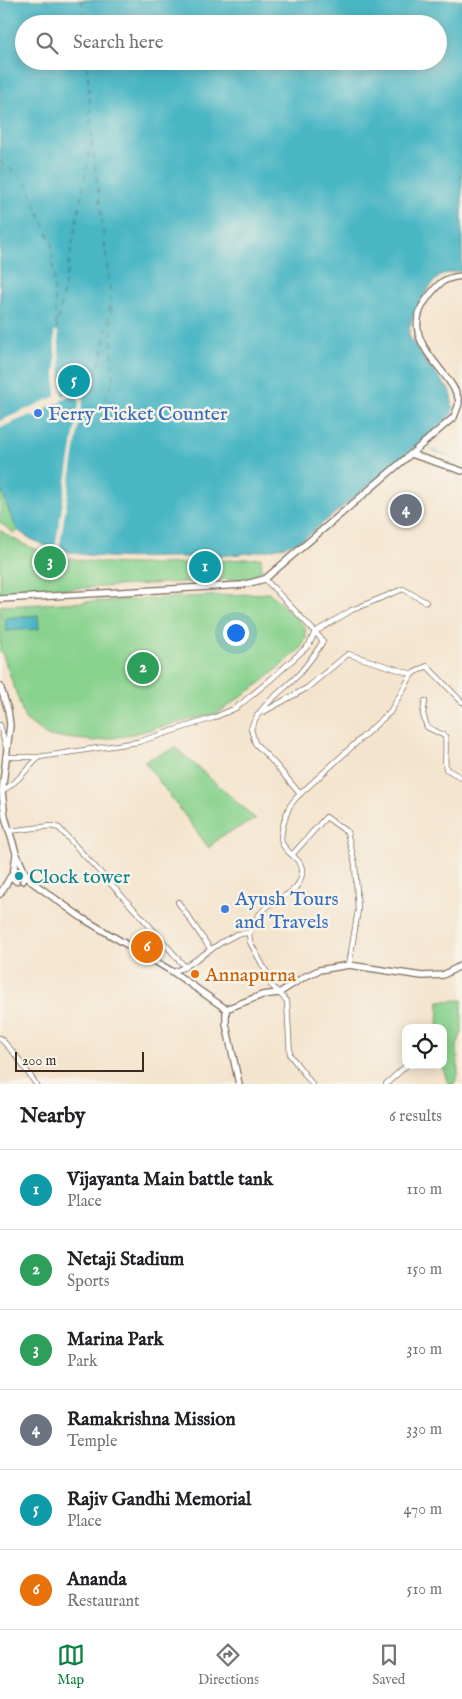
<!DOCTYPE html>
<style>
:root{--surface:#fff;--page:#f2f2f2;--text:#202124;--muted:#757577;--line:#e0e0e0;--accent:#0b8043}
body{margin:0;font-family:"IM FELL English",serif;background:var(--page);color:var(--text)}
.controls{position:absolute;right:15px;bottom:15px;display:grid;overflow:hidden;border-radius:10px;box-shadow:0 2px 12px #0003}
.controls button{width:45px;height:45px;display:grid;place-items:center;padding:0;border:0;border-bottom:1px solid var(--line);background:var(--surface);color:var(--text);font:25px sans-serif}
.scale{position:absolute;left:15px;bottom:12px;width:129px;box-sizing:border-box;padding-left:5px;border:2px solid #3b2a1e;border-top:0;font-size:14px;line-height:18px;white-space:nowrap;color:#3b2a1e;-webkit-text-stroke:4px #f7f3e8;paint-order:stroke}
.you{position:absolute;left:235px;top:632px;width:18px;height:18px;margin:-12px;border:4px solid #fff;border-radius:50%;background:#1a73e8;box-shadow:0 0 0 8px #1a73e833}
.badge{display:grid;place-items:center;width:32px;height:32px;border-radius:50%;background:var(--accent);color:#fff;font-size:16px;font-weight:700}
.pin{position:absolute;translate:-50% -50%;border:2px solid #fff;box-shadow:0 1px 5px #0006}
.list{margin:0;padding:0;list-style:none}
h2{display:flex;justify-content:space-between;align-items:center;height:65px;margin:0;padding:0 20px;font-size:21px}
h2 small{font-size:16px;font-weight:400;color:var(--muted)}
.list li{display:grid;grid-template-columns:32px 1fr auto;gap:15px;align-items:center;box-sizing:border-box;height:80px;padding:0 20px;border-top:1px solid var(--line)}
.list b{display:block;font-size:19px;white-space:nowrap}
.list p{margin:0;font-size:16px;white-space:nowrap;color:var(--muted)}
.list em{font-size:16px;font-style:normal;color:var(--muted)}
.icon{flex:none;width:28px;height:28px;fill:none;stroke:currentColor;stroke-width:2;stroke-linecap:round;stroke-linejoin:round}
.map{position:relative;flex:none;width:462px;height:1084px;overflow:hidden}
.search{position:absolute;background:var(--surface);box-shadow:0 2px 12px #0003;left:15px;right:15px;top:15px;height:55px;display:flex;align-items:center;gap:12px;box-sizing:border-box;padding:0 18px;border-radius:28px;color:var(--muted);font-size:19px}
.sheet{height:545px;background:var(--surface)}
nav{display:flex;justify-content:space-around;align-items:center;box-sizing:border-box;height:70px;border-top:1px solid var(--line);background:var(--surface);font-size:14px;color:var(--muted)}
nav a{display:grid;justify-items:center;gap:2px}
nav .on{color:var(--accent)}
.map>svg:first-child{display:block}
.green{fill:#88d28e;stroke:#627e56}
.water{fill:#49b6c4;stroke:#427071;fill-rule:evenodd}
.pier{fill:#f4e4cd}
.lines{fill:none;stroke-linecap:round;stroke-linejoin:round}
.stream{stroke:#49b6c4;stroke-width:1}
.ferry{stroke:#405b58;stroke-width:1;stroke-dasharray:6 5;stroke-linecap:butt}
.minor-casing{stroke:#7c6b5b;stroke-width:6}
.major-casing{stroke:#7c6b5b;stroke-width:8}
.minor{stroke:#fff;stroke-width:4.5}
.major{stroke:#fff;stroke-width:5.5}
.shop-dot{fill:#3f7fe0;stroke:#f7f3e8;stroke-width:2}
.culture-dot{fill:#0f9aa8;stroke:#f7f3e8;stroke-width:2}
.food-dot{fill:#e8710a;stroke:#f7f3e8;stroke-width:2}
.labels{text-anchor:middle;stroke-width:5;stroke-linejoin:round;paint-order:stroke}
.shop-label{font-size:20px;fill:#366cbe;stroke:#f7f3e8;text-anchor:start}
.culture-label{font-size:20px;fill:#0d838f;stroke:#f7f3e8;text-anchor:start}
.food-label{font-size:20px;fill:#c56008;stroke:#f7f3e8;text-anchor:start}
</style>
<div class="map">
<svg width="462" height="1084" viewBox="0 0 462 1084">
<rect width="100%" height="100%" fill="#f7f3e8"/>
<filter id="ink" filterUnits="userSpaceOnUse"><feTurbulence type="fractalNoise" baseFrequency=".02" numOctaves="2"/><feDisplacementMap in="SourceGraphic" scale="10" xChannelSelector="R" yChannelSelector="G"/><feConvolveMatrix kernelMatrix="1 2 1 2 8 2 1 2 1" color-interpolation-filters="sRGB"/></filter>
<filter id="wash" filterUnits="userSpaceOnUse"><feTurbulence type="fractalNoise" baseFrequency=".0096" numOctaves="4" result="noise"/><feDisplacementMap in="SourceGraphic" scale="20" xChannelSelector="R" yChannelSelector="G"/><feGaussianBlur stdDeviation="1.12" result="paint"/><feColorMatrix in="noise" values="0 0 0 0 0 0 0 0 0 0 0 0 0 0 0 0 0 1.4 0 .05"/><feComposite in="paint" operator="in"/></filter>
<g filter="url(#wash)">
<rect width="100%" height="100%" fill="#f4e4cd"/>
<g class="green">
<path d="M0,487L18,531L14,533L0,523Z"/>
<path d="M0,530C7,535 15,540 23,544C89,575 190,562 261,558L262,571L251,578L0,593Z"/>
<path d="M270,593L305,627L306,638L300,649L263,681L218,713L124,736L95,741L47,736L25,719L3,655L0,652V606Z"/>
<path d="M176,748L256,819L220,837L209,848L144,761Z"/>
<path d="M462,1000V1032L457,1046L458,1075L454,1084H448L442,1065H443V1028H438L439,1001Z"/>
</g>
<g class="water">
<path d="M0,0H462V271C455,272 445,272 439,277C428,285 406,322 409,336L426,362L450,391L453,408L451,415L426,438L305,538C272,556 206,557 167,557C133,558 99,559 65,551C50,548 32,541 20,532C12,525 5,498 0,487ZM24,24H438V61H24Z"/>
<path d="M38,615L39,629L6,631L5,618Z"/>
</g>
<path class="pier" d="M58,331L62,396L76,390L75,385L72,384L70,381L71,379L74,377L78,380L76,384L81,389L83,399L59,550L55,549L79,404L78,392L62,399L61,402L46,408L45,413L41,417H34L30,415L0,428V421L56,396L55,370H56L54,332Z"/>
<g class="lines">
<path class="stream" d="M432,450L462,461"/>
<g class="ferry">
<path d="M82,0L84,24"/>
<path d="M0,161L26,182L52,244L56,328"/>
<path d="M56,331L92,139L87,61"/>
<path d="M82,393C105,375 106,328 110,300"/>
<path d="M88,413L95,410L102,403L113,383L111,297L92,139"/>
</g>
</g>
</g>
<g filter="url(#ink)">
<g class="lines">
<defs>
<g id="minor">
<path d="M425,701L423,714L427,727L445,736C447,748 444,758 446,769L462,778"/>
<path d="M263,712L307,688L348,654L412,674L427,666L462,702"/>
<path d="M0,725L6,747"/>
<path d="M5,757H39L138,742L213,718L236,708L269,681L309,645L315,632L265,579"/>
<path d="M2,792L18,779L39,757"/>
<path d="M300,794L390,712L412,674"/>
<path d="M9,831L51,826L59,828L147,923L185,967"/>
<path d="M292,855L326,817L347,832L355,864L358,910L349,965"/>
<path d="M178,902L211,950"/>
<path d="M249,933L250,942L269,977L271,985L287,1001L290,1055L312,1084"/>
<path d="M173,972L185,967L222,942L237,934L249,933C253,922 260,912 269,905C281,897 296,893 301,878C307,859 288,857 282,843C279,836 286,813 290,806C292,802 296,798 300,794L275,764L255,743L251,729C258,705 284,691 300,673C308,663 317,652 323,641L315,632L352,610L403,589L426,602"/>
<path d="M0,1038L14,1053L36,1084"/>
<path d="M386,1084L407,1065"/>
</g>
<g id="major">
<path d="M411,454L462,471"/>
<path d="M0,599L242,585L265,579L454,417C455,413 459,406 459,402C458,393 452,385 447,378C427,352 403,329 428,297C439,283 443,278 462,276"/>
<path d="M0,686L8,710L10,725L2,792L5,817L16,853L25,873V876L23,881"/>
<path d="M16,855L13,875L14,879L16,881"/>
<path d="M0,894L14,871H22L25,873L32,882L82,918L173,972L226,1009V1024L239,1084"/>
<path d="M226,1009L262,995L279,993L304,977L319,970L349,965L422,976L443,975L462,965"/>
</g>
</defs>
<use href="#minor" class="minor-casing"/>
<use href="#major" class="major-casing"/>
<use href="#minor" class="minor"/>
<use href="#major" class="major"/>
</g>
</g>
<g class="shop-dot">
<circle cx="38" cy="413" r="5"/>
<circle cx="225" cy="909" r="5"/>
</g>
<circle class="culture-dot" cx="19" cy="876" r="5"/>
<circle class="food-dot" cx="195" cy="974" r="5"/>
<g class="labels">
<g class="shop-label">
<text x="48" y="420">Ferry Ticket Counter</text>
<text x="235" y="905">Ayush Tours<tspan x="235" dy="23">and Travels</tspan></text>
</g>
<g class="culture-label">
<text x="29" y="883">Clock tower</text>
</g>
<g class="food-label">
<text x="205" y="981">Annapurna</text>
</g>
</g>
</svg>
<div class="controls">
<button><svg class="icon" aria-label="locate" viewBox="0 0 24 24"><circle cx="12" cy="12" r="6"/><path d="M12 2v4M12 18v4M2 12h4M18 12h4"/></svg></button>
</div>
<div class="scale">200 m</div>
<div class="you"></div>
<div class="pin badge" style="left:205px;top:567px;background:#0f9aa8">1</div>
<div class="pin badge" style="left:143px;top:668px;background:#2e9e5b">2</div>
<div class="pin badge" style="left:50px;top:562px;background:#2e9e5b">3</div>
<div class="pin badge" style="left:406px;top:510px;background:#6b7280">4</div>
<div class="pin badge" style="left:74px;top:381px;background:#0f9aa8">5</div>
<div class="pin badge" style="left:147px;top:947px;background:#e8710a">6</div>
<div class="search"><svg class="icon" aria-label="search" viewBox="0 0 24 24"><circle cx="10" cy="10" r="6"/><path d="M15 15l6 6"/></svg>Search here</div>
</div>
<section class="sheet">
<h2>Nearby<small>6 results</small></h2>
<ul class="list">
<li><span class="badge" style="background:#0f9aa8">1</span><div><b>Vijayanta Main battle tank</b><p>Place</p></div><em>110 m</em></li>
<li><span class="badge" style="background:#2e9e5b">2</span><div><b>Netaji Stadium</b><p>Sports</p></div><em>150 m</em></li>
<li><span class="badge" style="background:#2e9e5b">3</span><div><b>Marina Park</b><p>Park</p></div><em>310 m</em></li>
<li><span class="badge" style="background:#6b7280">4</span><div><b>Ramakrishna Mission</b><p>Temple</p></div><em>330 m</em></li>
<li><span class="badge" style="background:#0f9aa8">5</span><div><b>Rajiv Gandhi Memorial</b><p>Place</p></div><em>470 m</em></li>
<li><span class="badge" style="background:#e8710a">6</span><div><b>Ananda</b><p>Restaurant</p></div><em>510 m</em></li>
</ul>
</section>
<nav>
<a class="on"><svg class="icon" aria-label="map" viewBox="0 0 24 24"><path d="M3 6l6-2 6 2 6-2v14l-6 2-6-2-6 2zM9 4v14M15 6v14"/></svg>Map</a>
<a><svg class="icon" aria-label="directions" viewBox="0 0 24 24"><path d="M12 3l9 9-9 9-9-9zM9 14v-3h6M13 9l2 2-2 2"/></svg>Directions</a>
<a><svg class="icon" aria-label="saved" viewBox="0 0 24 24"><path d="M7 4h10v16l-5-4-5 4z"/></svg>Saved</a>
</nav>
